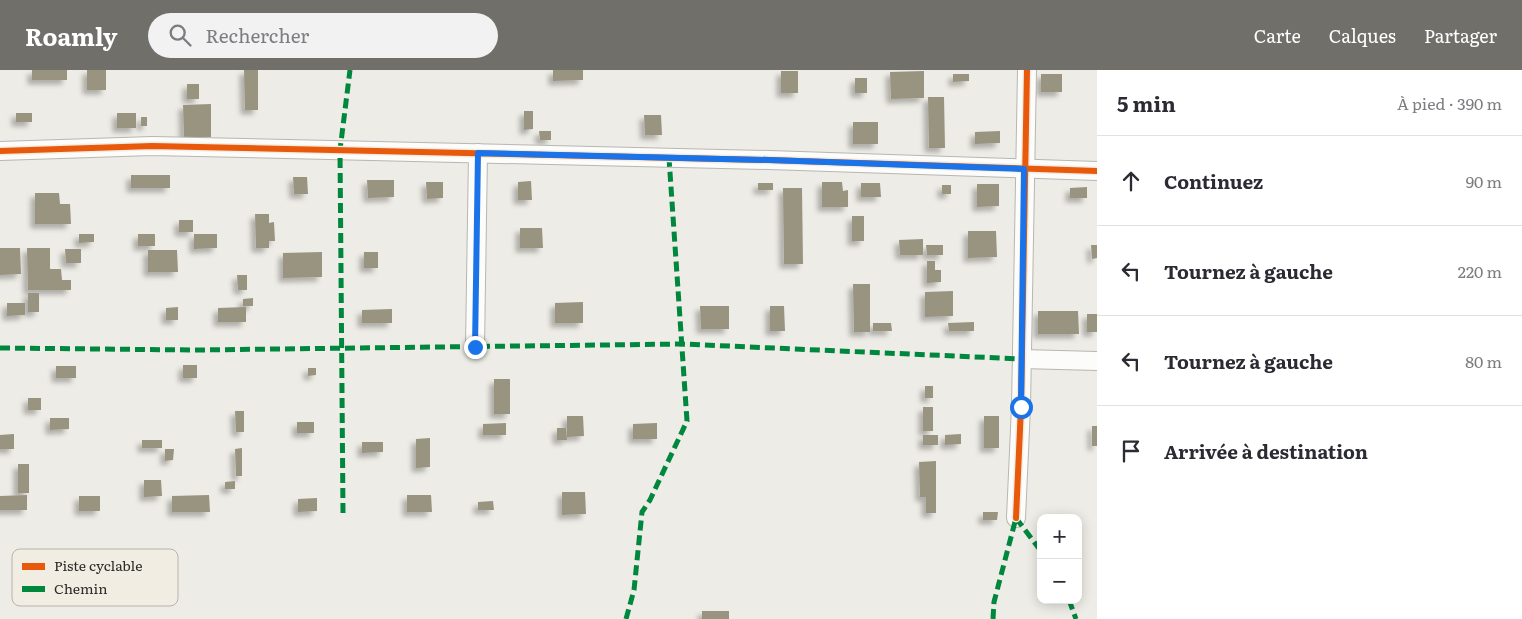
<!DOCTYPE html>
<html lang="fr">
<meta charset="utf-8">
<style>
:root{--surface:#fff;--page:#f2f2f3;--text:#2b2b33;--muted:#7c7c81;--line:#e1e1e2;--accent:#706f6a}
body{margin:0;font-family:Literata,serif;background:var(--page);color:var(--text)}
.controls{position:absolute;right:15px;bottom:15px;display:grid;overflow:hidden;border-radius:10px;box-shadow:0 2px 12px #0003}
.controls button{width:45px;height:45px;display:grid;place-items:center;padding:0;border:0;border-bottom:1px solid var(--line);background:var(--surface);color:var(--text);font:25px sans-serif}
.stop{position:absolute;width:15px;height:15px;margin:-11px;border:4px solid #1a73e8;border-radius:50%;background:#fff}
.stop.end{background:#1a73e8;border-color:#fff;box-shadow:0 1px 5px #0008}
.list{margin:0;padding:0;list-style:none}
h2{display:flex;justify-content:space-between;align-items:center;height:65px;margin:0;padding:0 20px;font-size:21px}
h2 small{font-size:16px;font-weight:400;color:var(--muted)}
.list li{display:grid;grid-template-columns:32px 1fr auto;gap:15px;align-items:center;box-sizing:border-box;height:90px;padding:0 20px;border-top:1px solid var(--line)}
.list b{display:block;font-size:19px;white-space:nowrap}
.list em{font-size:16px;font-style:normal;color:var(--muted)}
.icon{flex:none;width:28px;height:28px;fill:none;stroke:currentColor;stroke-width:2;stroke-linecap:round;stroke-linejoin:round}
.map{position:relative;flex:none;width:1097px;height:549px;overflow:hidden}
header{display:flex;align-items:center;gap:30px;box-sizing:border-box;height:70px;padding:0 25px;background:var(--accent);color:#fff}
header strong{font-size:24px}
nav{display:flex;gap:28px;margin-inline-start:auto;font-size:18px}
.search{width:350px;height:45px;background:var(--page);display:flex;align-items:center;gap:12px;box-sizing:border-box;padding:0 18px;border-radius:28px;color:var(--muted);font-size:19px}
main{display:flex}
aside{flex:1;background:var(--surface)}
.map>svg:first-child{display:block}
.building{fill:#99947f;filter:url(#shadow)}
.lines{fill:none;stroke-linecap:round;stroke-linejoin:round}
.minor-casing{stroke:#b8b6b2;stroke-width:20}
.minor{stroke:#fcfcfb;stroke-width:18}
.quiet{stroke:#00873e;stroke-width:5;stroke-dasharray:10 5;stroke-linecap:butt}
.cycleway-casing{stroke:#f1ede3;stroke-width:9}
.cycleway{stroke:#e8590c;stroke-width:6}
.route{stroke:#1a73e8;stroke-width:6}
.key{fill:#f1ede3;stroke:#b6b3ab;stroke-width:1}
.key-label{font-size:14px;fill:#2c2b27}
</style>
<header>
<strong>Roamly</strong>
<div class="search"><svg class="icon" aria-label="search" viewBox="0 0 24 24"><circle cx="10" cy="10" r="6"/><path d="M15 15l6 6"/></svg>Rechercher</div>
<nav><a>Carte</a><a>Calques</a><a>Partager</a></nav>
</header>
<main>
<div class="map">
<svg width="1097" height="549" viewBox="0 0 1097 549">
<defs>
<filter id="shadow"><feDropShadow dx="-4.5" dy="4.5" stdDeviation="2.5" flood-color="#0004"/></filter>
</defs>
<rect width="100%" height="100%" fill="#eeece6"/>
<g class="building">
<rect x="32" y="0" width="35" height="10"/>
<rect x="87" y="0" width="19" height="20"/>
<path d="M244,0H258V40H245Z"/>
<path d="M553,0H583V10L553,11Z"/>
<rect x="781" y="1" width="17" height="22"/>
<path d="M924,1V28L891,29L890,2Z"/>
<path d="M953,4H969V11L953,12Z"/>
<rect x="1041" y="4" width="21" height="18"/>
<rect x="855" y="8" width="12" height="15"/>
<rect x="187" y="14" width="12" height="15"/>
<path d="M928,27H944L945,78H929Z"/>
<path d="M211,34V67H184L183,35Z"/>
<path d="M524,41H533V59L524,60Z"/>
<rect x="16" y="43" width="16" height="9"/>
<rect x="117" y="43" width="19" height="15"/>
<path d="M644,45H661L662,65H645Z"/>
<rect x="141" y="47" width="6" height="9"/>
<rect x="853" y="52" width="25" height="22"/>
<path d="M539,61H551V70H540Z"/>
<path d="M1000,61V73L975,74V62Z"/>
<rect x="131" y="105" width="39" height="13"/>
<path d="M293,107H307L308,124H294Z"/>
<path d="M367,110H394V127L368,128Z"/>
<path d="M531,111L532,130H518V112Z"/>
<path d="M426,112H443V128L427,129Z"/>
<path d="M822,112H842L843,121L848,120V137H822Z"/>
<rect x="758" y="113" width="15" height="7"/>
<path d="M861,113H880L881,127H861Z"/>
<path d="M977,114H999V136L977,137Z"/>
<rect x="942" y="115" width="9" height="9"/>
<path d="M1087,117V128H1070V118Z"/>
<path d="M783,118H802L803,194H784Z"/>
<path d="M35,123H59L60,134H70L71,154H35Z"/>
<path d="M255,144H269V153L274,152L275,171H269V178H256Z"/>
<rect x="852" y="146" width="12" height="25"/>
<rect x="179" y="150" width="14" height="12"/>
<path d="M520,158H542L543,178H520Z"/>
<path d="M968,161H996L997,187L968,188Z"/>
<path d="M79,164H94V172L79,173Z"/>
<rect x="138" y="164" width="17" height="12"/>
<path d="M194,164H217V178L194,179Z"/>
<path d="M923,169V185H900L899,170Z"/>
<path d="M926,175H943V185H927Z"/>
<path d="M1091,175H1097V188L1092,189Z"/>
<path d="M0,178H20L21,204L0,205Z"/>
<path d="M27,178H50V199H61L62,210H71V220H28Z"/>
<path d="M65,179H81V193H66Z"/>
<path d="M148,180H177L178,202H148Z"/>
<path d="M322,182V207L283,208V183Z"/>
<rect x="364" y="182" width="14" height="16"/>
<path d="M927,191H935V200H941V212L927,213Z"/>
<path d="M237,205H247V220H238Z"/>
<path d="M853,214H870V262H854Z"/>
<path d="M953,221V246L925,247V222Z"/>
<rect x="28" y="223" width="11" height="19"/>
<path d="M253,228V236H243V229Z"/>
<path d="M583,232V253H555V233Z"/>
<path d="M7,233H25V245L7,246Z"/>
<path d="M700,236H729V259H701Z"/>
<path d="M770,236H784L785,261H770Z"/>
<path d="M178,237V250H166V238Z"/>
<path d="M246,237V252H218V238Z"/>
<path d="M392,239V253H362V240Z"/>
<path d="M1038,241H1078L1079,264H1038Z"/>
<rect x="1087" y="244" width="10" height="18"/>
<path d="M974,252V261H949L948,253Z"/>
<path d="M873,253H891L892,261H873Z"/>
<rect x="183" y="295" width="14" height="13"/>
<rect x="56" y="296" width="20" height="12"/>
<path d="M308,298H316V305L308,306Z"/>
<rect x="494" y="309" width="16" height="35"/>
<rect x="925" y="316" width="8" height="12"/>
<rect x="28" y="328" width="13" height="12"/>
<rect x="923" y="337" width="10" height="24"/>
<path d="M235,341H244V362H236Z"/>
<path d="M567,346H583L584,366L567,367Z"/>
<rect x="984" y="346" width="15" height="32"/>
<path d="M50,348H69V359L50,360Z"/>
<rect x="297" y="352" width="17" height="11"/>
<path d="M506,353V365H483V354Z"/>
<path d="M657,353V369H633V354Z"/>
<rect x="1092" y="356" width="5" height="20"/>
<path d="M557,358H566L567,370H557Z"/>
<path d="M14,364V379H0V365Z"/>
<path d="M961,364V374L945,375V365Z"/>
<rect x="923" y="365" width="15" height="10"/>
<path d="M430,368V397L416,398V369Z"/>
<rect x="142" y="370" width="20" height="8"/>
<path d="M362,372H383V382L362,383Z"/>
<path d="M242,378V406H236L235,379Z"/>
<path d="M165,379H174L173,390L165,391Z"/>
<path d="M936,391V443H926V427H920L919,392Z"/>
<rect x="18" y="394" width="11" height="29"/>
<path d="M144,410H161L162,426L144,427Z"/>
<path d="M235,411V419H225V412Z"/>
<path d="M562,422H585L586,444L562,445Z"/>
<path d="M27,425V440H0V426Z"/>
<path d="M209,425L210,442H172V426Z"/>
<path d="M407,425H431L432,442H407Z"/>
<rect x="79" y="426" width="21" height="15"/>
<path d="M317,428V441L298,442V429Z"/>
<path d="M493,431L494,440H478V432Z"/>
<path d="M983,442H998L997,450H983Z"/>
<rect x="702" y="541" width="27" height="8"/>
</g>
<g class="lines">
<defs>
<g id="minor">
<path d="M0,81L152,76L769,90L1097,101"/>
<path d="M475,277L478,83"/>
<path d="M1022,289L1097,291"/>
<path d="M1016,448L1021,337L1027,0"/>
</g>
</defs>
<use href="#minor" class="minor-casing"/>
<use href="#minor" class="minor"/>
<g class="quiet">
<path d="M0,278L195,280L682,274L1022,289"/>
<path d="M343,443L340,80L350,0"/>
<path d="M1016,448L1041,481"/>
<path d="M1069,530L1076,549"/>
<path d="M626,549L634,520L642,442L650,430L687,351L669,88"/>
<path d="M993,549L994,532L1016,448"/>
</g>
<defs>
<g id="cycleway">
<path d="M0,81L152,76L769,90L1097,101"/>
<path d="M1016,448L1021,337L1027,0"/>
</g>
</defs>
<use href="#cycleway" class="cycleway-casing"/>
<use href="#cycleway" class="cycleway"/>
</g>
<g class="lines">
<path class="route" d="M475,277L478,83L769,90L1024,99L1021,337"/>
</g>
<rect x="12" y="479" width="166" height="57" rx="8" class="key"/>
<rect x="22" y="493" width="23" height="7" fill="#e8590c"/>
<rect x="22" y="516" width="23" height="6" fill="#00873e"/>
<g class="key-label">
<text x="54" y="501">Piste cyclable</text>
<text x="54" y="524">Chemin</text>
</g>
</svg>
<div class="controls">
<button>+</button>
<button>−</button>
</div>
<div class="stop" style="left:1021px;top:337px"></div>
<div class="stop end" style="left:475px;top:277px"></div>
</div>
<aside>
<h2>5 min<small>À pied · 390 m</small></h2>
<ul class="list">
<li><svg class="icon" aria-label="ahead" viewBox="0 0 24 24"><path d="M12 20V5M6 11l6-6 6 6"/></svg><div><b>Continuez</b></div><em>90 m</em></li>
<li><svg class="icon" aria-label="left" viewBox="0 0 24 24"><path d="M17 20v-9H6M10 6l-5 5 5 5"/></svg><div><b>Tournez à gauche</b></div><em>220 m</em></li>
<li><svg class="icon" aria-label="left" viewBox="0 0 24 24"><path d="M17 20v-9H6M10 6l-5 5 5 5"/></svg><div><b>Tournez à gauche</b></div><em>80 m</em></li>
<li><svg class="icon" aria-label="arrive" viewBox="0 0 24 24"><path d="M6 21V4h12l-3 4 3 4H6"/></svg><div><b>Arrivée à destination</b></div></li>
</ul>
</aside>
</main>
